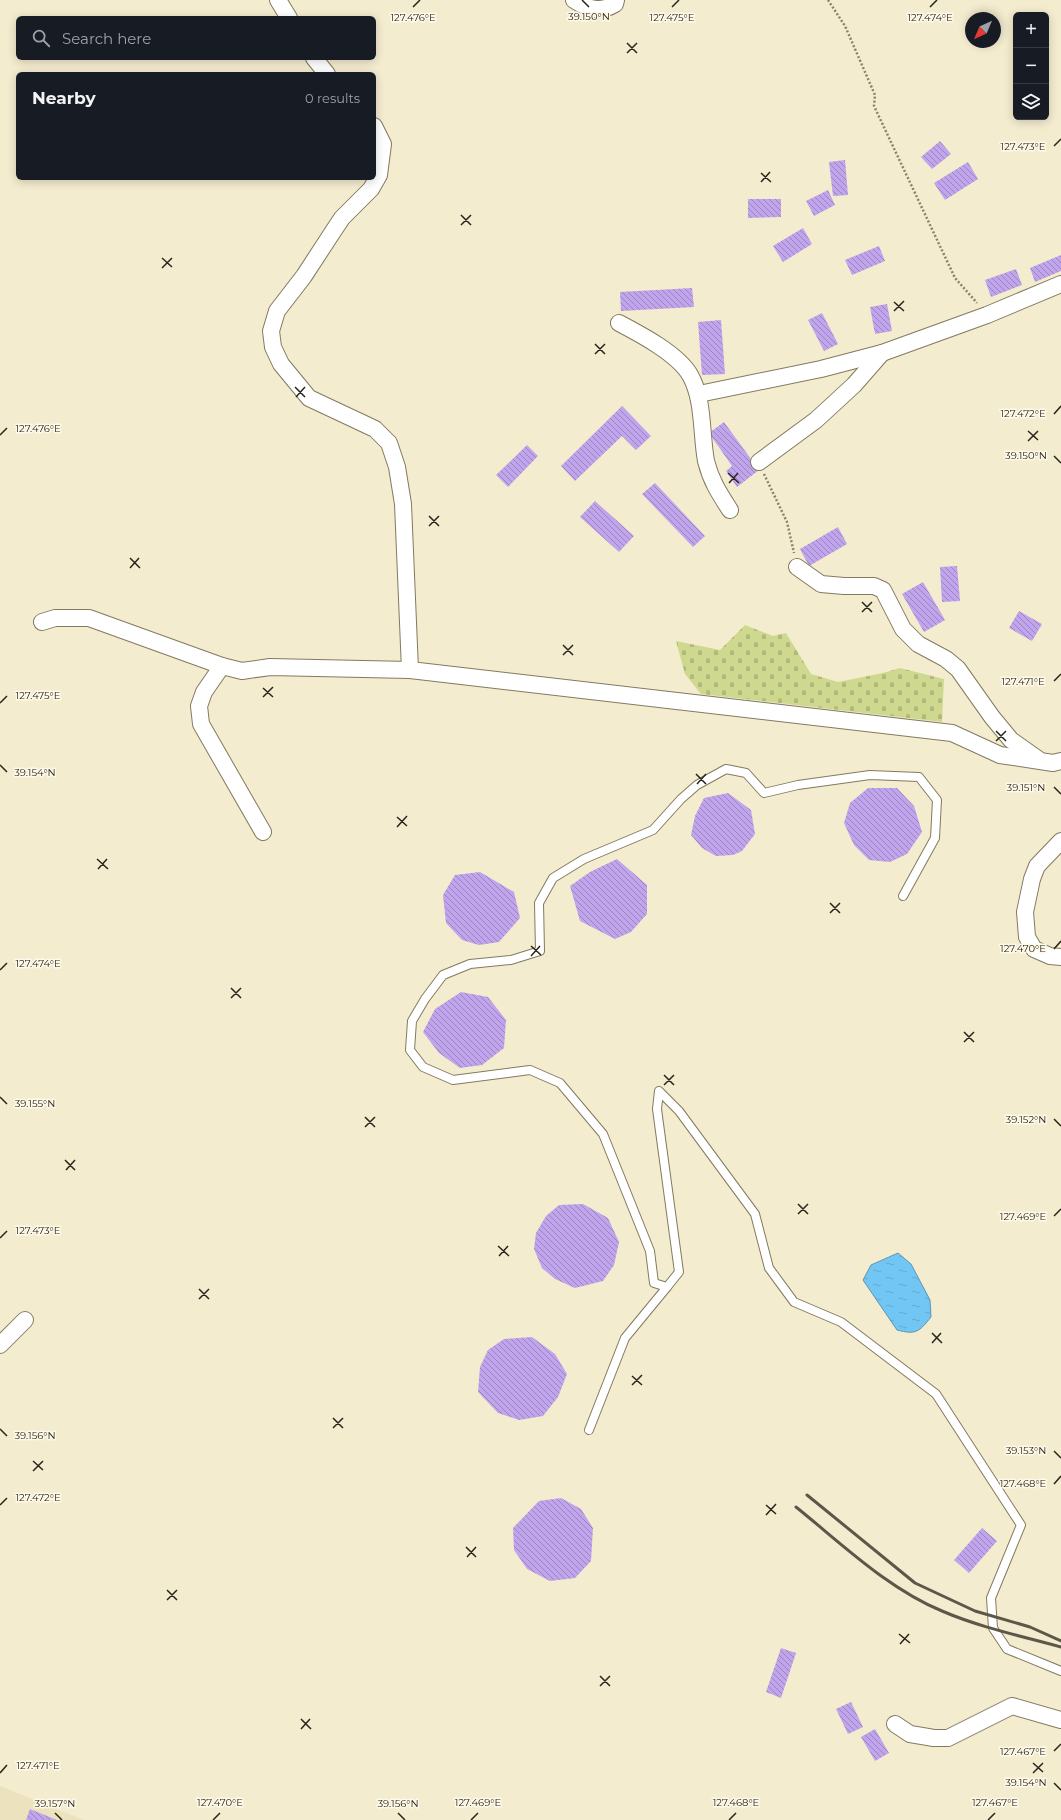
<!DOCTYPE html>
<meta charset="utf-8">
<style>
:root{--surface:#171b24;--page:#20242c;--text:#f1f3f6;--muted:#9ea1a6;--line:#363941}
body{margin:0;font-family:Montserrat,sans-serif;background:var(--page);color:var(--text)}
.controls{position:absolute;right:12px;top:12px;display:grid;overflow:hidden;border-radius:6px;box-shadow:0 2px 10px #0003}
.controls button{width:36px;height:36px;display:grid;place-items:center;padding:0;border:0;border-bottom:1px solid var(--line);background:var(--surface);color:var(--text);font:20px sans-serif}
.compass{position:absolute;left:965px;top:12px;width:36px;height:36px;border-radius:50%;background:var(--surface);box-shadow:0 2px 10px #0003;rotate:224deg}
.list{margin:0;padding:0;list-style:none}
h2{display:flex;justify-content:space-between;align-items:center;height:52px;margin:0;padding:0 16px;font-size:17px}
h2 small{font-size:13px;font-weight:400;color:var(--muted)}
.icon{flex:none;width:22px;height:22px;fill:none;stroke:currentColor;stroke-width:2;stroke-linecap:round;stroke-linejoin:round}
.map{position:relative;flex:none;width:1061px;height:1820px;overflow:hidden}
.search{position:absolute;background:var(--surface);box-shadow:0 2px 10px #0003;left:16px;top:16px;width:360px;height:44px;display:flex;align-items:center;gap:10px;box-sizing:border-box;padding:0 14px;border-radius:6px;color:var(--muted);font-size:15px}
.panel{position:absolute;background:var(--surface);box-shadow:0 2px 10px #0003;left:16px;top:72px;width:360px;height:108px;border-radius:6px}
.map>svg:first-child{display:block}
.built{fill:#ece2bd}
.cemetery{fill:url(#cemetery-stones)}
.water{fill:url(#water-ripples);stroke:#5c96b3}
.building{fill:url(#building-back-hatch)}
.lines{fill:none;stroke-linecap:round;stroke-linejoin:round}
.lane-casing{stroke:#827a60;stroke-width:10}
.street-casing{stroke:#827a60;stroke-width:18}
.path{stroke:#88836f;stroke-width:2.5;stroke-dasharray:2 2;stroke-linecap:butt}
.lane{stroke:#fff;stroke-width:8}
.street{stroke:#fff;stroke-width:16}
.rail{stroke:#5c5748;stroke-width:3}
.ticks{fill:none;stroke:#28251a;stroke-width:1.5}
.ticks-label{font-size:10px;text-anchor:middle;fill:#28251a;stroke:#fef9e8;stroke-width:3;stroke-linejoin:round;paint-order:stroke}
</style>
<div class="map">
<svg width="1061" height="1820" viewBox="0 0 1061 1820">
<defs>
<pattern id="cemetery-stones" width="16" height="16" patternUnits="userSpaceOnUse"><rect width="16" height="16" fill="#ced98f"/><path d="M2 7V4a2 2 0 0 1 4 0v3zM10 15v-3a2 2 0 0 1 4 0v3z" fill="#b1ba7b"/></pattern>
<pattern id="water-ripples" width="26" height="14" patternUnits="userSpaceOnUse"><rect width="26" height="14" fill="#72c6f4"/><path d="M2 4q2-2 4 0t4 0M15 11q2-2 4 0t4 0" fill="none" stroke="#63aad1"/></pattern>
<pattern id="building-back-hatch" width="6" height="6" patternUnits="userSpaceOnUse"><rect width="6" height="6" fill="#c0a4ec"/><path d="M-1 5l2 2M0 0l6 6M5-1l2 2" fill="none" stroke="#9c85be"/></pattern>
</defs>
<rect width="100%" height="100%" fill="#f4eccf"/>
<path class="built" d="M0,1786L84,1820H0Z"/>
<path class="cemetery" d="M745,625L773,636L786,633L811,674L838,682L883,673L900,668L944,679L942,722L701,694L685,674L676,641L720,650Z"/>
<path class="water" d="M898,1253L911,1264L930,1300L931,1317C919,1332 916,1335 897,1330L863,1280L871,1265Z"/>
<g class="building">
<path d="M940,141L951,154L932,169L921,157Z"/>
<path d="M845,160L848,195L833,196L829,162Z"/>
<path d="M968,162L978,179L945,200L934,183Z"/>
<path d="M828,190L835,205L814,216L806,201Z"/>
<path d="M748,199H781V217L748,218Z"/>
<path d="M803,228L812,244L783,262L773,246Z"/>
<path d="M879,246L885,261L852,275L845,260Z"/>
<path d="M1061,255V271L1035,282L1030,268Z"/>
<path d="M1016,269L1022,285L991,297L985,280Z"/>
<path d="M692,288L694,307L621,311L620,292Z"/>
<path d="M887,304L892,331L875,334L870,307Z"/>
<path d="M822,313L838,344L824,351L808,320Z"/>
<path d="M721,320L725,374L702,375L698,322Z"/>
<path d="M622,406L651,436L636,450L622,436L575,481L561,466Z"/>
<path d="M724,422L759,470L737,487L726,471L732,466L709,433Z"/>
<path d="M527,445L538,456L508,487L496,475Z"/>
<path d="M655,483L705,536L693,547L642,494Z"/>
<path d="M595,501L634,536L619,552L580,517Z"/>
<path d="M838,527L847,544L809,566L800,549Z"/>
<path d="M957,566L960,601L942,602L940,567Z"/>
<path d="M923,582L945,620L924,632L902,594Z"/>
<path d="M1019,611L1042,624L1032,641L1009,628Z"/>
<path d="M868,788H897L914,806L922,832L907,854L890,862L869,860L854,845L844,823L850,803Z"/>
<path d="M728,793L751,810L755,834L742,851L733,855L716,856L702,848L691,835L695,816L704,798Z"/>
<path d="M617,859L647,885V914L631,932L615,939L580,921L570,886L590,872Z"/>
<path d="M480,872L514,892L520,918L499,942L479,945L462,940L446,923L443,895L455,875Z"/>
<path d="M461,992L488,997L506,1020L504,1048L482,1065L460,1068L439,1053L423,1032L435,1009Z"/>
<path d="M583,1204L608,1218L619,1242L614,1265L603,1281L575,1288L555,1279L542,1268L534,1249L536,1233L546,1216L559,1205Z"/>
<path d="M532,1337L555,1354L567,1374L558,1397L543,1416L519,1420L498,1413L478,1392L480,1367L488,1350L504,1339Z"/>
<path d="M561,1498L581,1509L593,1528L591,1561L575,1578L550,1581L527,1569L514,1550L513,1528L539,1501Z"/>
<path d="M982,1528L997,1541L969,1573L954,1560Z"/>
<path d="M781,1648L796,1653L781,1698L766,1692Z"/>
<path d="M851,1702L863,1727L848,1734L836,1709Z"/>
<path d="M875,1729L889,1753L875,1761L861,1737Z"/>
<path d="M30,1809L57,1820H26Z"/>
</g>
<g class="lines">
<defs>
<g id="lane">
<path d="M903,896L935,838L937,800L919,777L870,775L798,785L764,793L746,773L726,769L697,785L681,799L653,830L584,859L553,878L539,903L540,951L511,960L470,964L443,975L425,999L412,1021L410,1050L423,1067L453,1080L530,1070L560,1083L603,1134L650,1251L654,1283L667,1287L679,1272L657,1109L659,1091L679,1111L755,1214L769,1268L794,1302L841,1322L936,1394L1021,1525L991,1598L993,1628L1007,1649L1061,1671"/>
<path d="M589,1430L625,1338L667,1287"/>
</g>
<g id="street">
<path d="M278,0L289,18"/>
<path d="M574,0C588,9 600,13 615,4L616,0"/>
<path d="M314,58L327,74"/>
<path d="M374,126L383,144L379,175L371,189L342,218L334,230L304,276L277,311L271,331L273,347L281,364L309,398L375,429L389,443L397,467L403,504L410,670"/>
<path d="M619,323C640,334 678,354 690,375C704,399 701,434 706,461C711,481 719,493 730,510"/>
<path d="M699,394L821,369L882,353L987,315L1061,284"/>
<path d="M759,462L816,420L854,385L882,353"/>
<path d="M797,567L821,584L844,586H874L883,590L903,629L918,644L946,659L958,669L992,717L1011,740L1038,759"/>
<path d="M42,622L55,618H89L222,666L242,671L270,667L410,670L952,733L1000,755L1053,763L1061,761"/>
<path d="M222,666L204,692L199,706L201,724L263,832"/>
<path d="M1061,841L1037,866L1032,879L1025,912L1027,937L1034,949L1050,956L1061,957"/>
<path d="M0,1345L25,1320"/>
<path d="M895,1724L910,1734L934,1738H948L1012,1706L1061,1720"/>
</g>
</defs>
<use href="#lane" class="lane-casing"/>
<use href="#street" class="street-casing"/>
<g class="path">
<path d="M828,0L845,26L875,95L874,106L955,278L977,303"/>
<path d="M764,474L787,522L794,553"/>
</g>
<use href="#lane" class="lane"/>
<use href="#street" class="street"/>
<g class="rail">
<path d="M807,1495L915,1583L975,1611L1030,1627L1061,1641"/>
<path d="M796,1507C842,1544 887,1588 942,1611C979,1627 1021,1636 1061,1647"/>
</g>
</g>
<path class="ticks" d="M582,0L589,7M413,7L420,0M672,7L679,0M930,7L937,0M627,43L637,53M627,53L637,43M1054,146L1061,139M761,173L771,182M761,182L770,172M461,215L471,225M461,225L471,215M162,258L172,267M162,268L172,258M894,302L904,311M894,311L904,301M595,344L605,354M595,354L605,344M295,387L305,397M296,397L305,387M1054,414L1061,406M1028,431L1038,440M0,435L7,428M1028,441L1038,431M1054,456L1061,463M728,473L739,483M729,483L738,473M429,516L439,526M429,526L439,516M130,558L140,568M130,568L139,558M862,602L872,612M862,612L872,602M563,645L573,655M563,655L573,645M1054,681L1061,674M263,688L273,697M263,697L273,687M0,703L7,696M996,731L1006,741M996,741L1006,731M0,765L7,772M696,774L706,784M697,784L706,774M1054,787L1061,794M397,817L407,826M397,827L407,816M97,859L108,869M98,869L107,859M830,903L840,913M830,913L840,903M531,946L541,955M1054,949L1061,941M531,956L540,946M0,970L7,963M231,988L241,998M231,998L241,988M964,1032L974,1042M964,1042L974,1032M664,1075L674,1085M664,1085L674,1075M0,1097L7,1104M365,1117L375,1127M1054,1119L1061,1126M365,1127L375,1117M65,1160L75,1170M66,1170L75,1160M798,1204L808,1214M798,1214L808,1204M1054,1216L1061,1209M0,1238L7,1231M498,1246L509,1256M499,1256L508,1246M199,1289L209,1299M199,1299L209,1289M932,1333L942,1343M932,1343L941,1333M632,1376L642,1385M632,1385L642,1375M333,1418L343,1428M333,1428L343,1418M0,1429L7,1436M1054,1451L1061,1458M33,1461L43,1470M33,1471L43,1461M1054,1484L1061,1476M0,1505L7,1498M766,1505L776,1514M766,1515L776,1504M466,1547L476,1557M467,1557L476,1547M167,1590L177,1600M167,1600L177,1590M899,1634L910,1643M900,1644L909,1634M600,1676L610,1686M600,1686L610,1676M301,1719L311,1729M301,1729L310,1719M1054,1751L1061,1744M1033,1763L1043,1772M0,1773L7,1765M1033,1773L1043,1763M1054,1783L1061,1790M55,1813L62,1820M398,1813L405,1820M213,1820L220,1813M471,1820L478,1813M729,1820L736,1813M988,1820L995,1813"/>
<g class="ticks-label">
<text x="589" y="20">39.150°N</text>
<text x="413" y="21">127.476°E</text>
<text x="672" y="21">127.475°E</text>
<text x="930" y="21">127.474°E</text>
<text x="1023" y="150">127.473°E</text>
<text x="1023" y="417">127.472°E</text>
<text x="38" y="432">127.476°E</text>
<text x="1026" y="459">39.150°N</text>
<text x="1023" y="685">127.471°E</text>
<text x="38" y="699">127.475°E</text>
<text x="35" y="776">39.154°N</text>
<text x="1026" y="791">39.151°N</text>
<text x="1023" y="952">127.470°E</text>
<text x="38" y="967">127.474°E</text>
<text x="35" y="1107">39.155°N</text>
<text x="1026" y="1123">39.152°N</text>
<text x="1023" y="1220">127.469°E</text>
<text x="38" y="1234">127.473°E</text>
<text x="35" y="1439">39.156°N</text>
<text x="1026" y="1454">39.153°N</text>
<text x="1023" y="1487">127.468°E</text>
<text x="38" y="1501">127.472°E</text>
<text x="1023" y="1755">127.467°E</text>
<text x="38" y="1769">127.471°E</text>
<text x="1026" y="1786">39.154°N</text>
<text x="220" y="1806">127.470°E</text>
<text x="478" y="1806">127.469°E</text>
<text x="736" y="1806">127.468°E</text>
<text x="995" y="1806">127.467°E</text>
<text x="55" y="1807">39.157°N</text>
<text x="398" y="1807">39.156°N</text>
</g>
</svg>
<div class="controls">
<button>+</button>
<button>−</button>
<button><svg class="icon" aria-label="layers" viewBox="0 0 24 24"><path d="M12 4l9 5-9 5-9-5zM3 14l9 5 9-5"/></svg></button>
</div>
<svg class="compass" viewBox="-18 -18 36 36"><path d="M0-13l5 13h-10z" fill="#e53935"/><path d="M0 13l5-13h-10z" fill="#9ea1a6"/></svg>
<div class="search"><svg class="icon" aria-label="search" viewBox="0 0 24 24"><circle cx="10" cy="10" r="6"/><path d="M15 15l6 6"/></svg>Search here</div>
<section class="panel">
<h2>Nearby<small>0 results</small></h2>
<ul class="list">
</ul>
</section>
</div>
